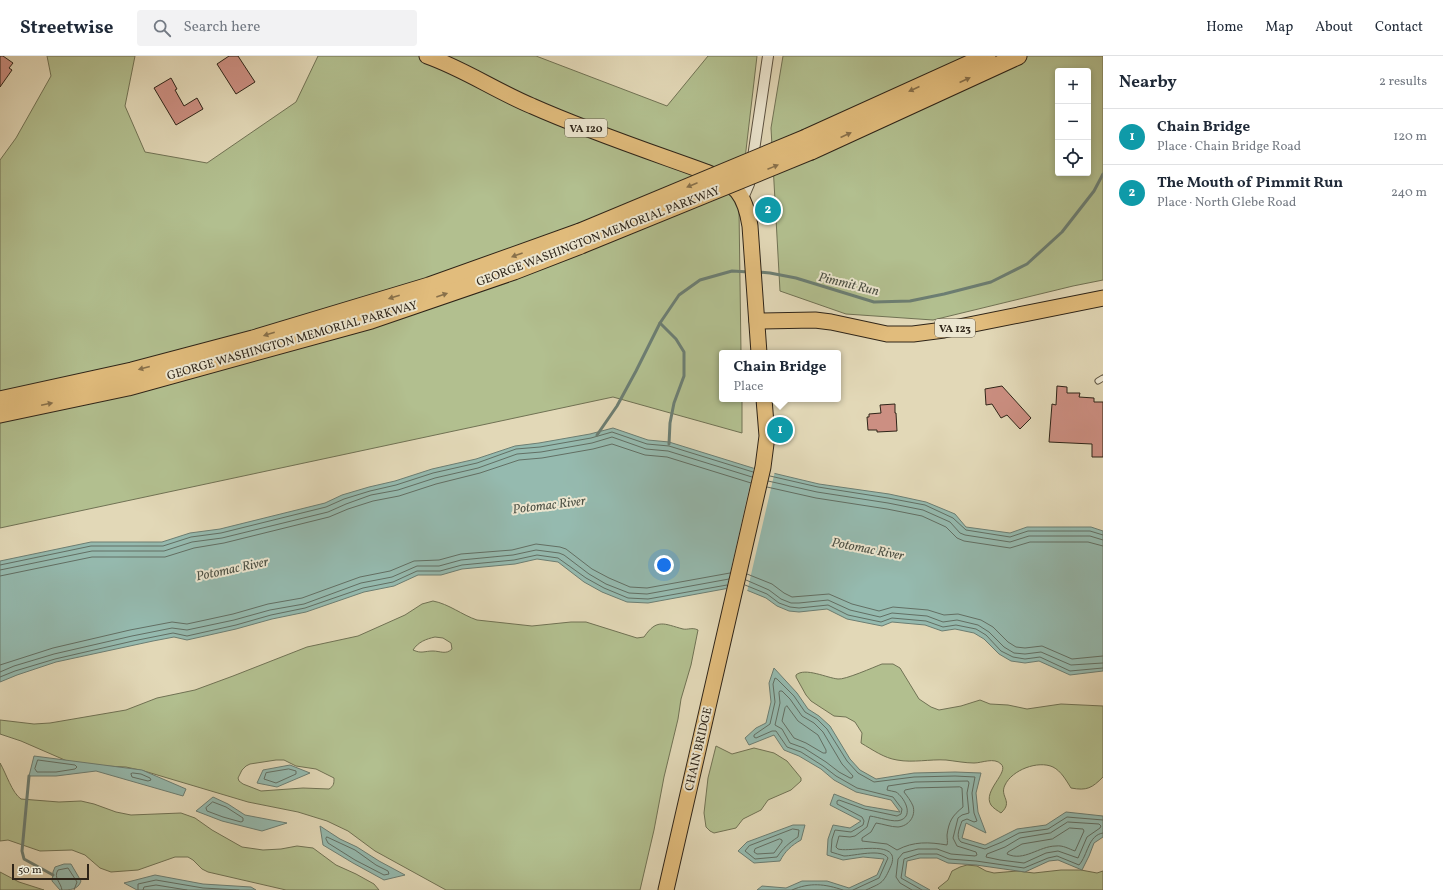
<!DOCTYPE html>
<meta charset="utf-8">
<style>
:root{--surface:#fff;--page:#f2f2f3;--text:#1f2937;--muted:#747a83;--line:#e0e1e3;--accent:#db2777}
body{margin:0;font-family:Vollkorn,serif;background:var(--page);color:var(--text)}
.controls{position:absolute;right:12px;top:12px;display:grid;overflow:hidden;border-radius:4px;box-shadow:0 2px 6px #0003}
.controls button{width:36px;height:36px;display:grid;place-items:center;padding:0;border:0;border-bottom:1px solid var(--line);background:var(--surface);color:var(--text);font:20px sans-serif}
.scale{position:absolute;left:12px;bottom:10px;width:77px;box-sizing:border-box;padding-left:4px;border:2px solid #2e2418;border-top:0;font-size:11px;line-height:14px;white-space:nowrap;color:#2e2418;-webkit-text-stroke:3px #ece6d0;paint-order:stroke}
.you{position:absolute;left:664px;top:509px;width:14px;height:14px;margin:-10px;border:3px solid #fff;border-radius:50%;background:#1a73e8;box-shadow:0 0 0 6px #1a73e833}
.badge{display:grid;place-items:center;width:26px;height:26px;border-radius:50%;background:var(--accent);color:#fff;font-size:13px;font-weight:700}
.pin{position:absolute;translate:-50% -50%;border:2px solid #fff;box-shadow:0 1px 4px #0006}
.popup{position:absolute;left:719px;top:294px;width:122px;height:52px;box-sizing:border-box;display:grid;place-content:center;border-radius:4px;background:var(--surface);filter:drop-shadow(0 1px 3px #0005);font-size:13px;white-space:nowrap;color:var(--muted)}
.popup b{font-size:15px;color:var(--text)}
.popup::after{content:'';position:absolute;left:50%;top:100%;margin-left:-8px;border:8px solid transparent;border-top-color:var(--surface)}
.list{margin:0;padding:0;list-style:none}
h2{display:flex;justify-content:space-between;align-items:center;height:52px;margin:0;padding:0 16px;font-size:17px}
h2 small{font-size:13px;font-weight:400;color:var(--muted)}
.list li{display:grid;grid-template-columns:26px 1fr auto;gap:12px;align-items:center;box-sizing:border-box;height:56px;padding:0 16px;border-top:1px solid var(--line)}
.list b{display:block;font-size:15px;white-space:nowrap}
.list p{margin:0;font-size:13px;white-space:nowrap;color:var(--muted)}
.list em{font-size:13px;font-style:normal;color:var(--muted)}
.icon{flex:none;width:22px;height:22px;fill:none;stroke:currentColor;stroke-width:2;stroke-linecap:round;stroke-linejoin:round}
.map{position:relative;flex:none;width:1103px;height:834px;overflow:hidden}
header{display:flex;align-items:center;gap:24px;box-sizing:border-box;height:56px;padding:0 20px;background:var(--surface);border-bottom:1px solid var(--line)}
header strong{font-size:19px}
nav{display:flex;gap:22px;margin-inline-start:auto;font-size:14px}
.search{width:280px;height:36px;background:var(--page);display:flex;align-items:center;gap:10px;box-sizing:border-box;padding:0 14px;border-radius:4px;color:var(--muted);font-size:15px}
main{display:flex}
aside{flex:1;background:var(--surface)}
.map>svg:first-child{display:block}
.green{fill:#b2bf8f;stroke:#707254;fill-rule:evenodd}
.water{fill:#95baaf;stroke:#6c7e73}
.pier{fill:#e2d8b7}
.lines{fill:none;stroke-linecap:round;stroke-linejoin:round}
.shore{stroke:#626f64;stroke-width:1}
.stream{stroke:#6c7e73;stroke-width:3}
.building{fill:#cc8f82;stroke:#2e2418}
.lane-casing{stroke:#5b5140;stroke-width:7}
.street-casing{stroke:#5b5140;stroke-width:12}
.primary-casing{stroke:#2e2418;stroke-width:17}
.highway-casing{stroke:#2e2418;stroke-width:19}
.lane{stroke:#ece6d0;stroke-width:5}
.street{stroke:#ece6d0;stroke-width:10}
.primary{stroke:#e1bc7c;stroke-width:15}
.highway{stroke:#e1bc7c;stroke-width:17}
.highway-bridge-casing{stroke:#2e2418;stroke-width:19;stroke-linecap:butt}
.highway-bridge{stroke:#e1bc7c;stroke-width:17}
.oneway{fill:#88704a}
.labels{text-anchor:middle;stroke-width:4;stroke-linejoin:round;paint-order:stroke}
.shield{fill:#ece6d0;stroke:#675e4f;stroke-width:1}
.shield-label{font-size:11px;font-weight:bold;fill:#2e2418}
.street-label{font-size:12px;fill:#2e2418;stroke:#ece6d0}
.water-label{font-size:13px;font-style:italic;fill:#4d5145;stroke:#ece6d0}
</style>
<header>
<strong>Streetwise</strong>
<div class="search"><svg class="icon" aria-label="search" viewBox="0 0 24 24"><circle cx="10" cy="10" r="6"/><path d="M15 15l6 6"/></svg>Search here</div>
<nav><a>Home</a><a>Map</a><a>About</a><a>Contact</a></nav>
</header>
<main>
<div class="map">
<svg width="1103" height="834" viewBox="0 0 1103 834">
<rect width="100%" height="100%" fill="#e2d8b7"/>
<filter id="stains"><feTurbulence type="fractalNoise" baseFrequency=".005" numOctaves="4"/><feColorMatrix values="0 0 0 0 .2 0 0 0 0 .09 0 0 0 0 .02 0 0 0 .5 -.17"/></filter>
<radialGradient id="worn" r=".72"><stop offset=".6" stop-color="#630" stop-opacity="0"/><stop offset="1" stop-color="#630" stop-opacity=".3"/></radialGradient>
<g class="green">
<path d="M47,0H135L125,50L145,96L207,107L296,46L318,0H536L667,50L708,0H757L739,154L741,297H722V343H742V377L613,341L0,472V104L16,82L51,20Z"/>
<path d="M783,0H1103V224L1073,230L933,264L846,258L780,235L771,72ZM1058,15H1088V117H1058Z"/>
<path d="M433,545C449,548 462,559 477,564L532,570L571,566H586L637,582L644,581C657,562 664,568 683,573C688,574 692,571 698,574L691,609L681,643L678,663L664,721L654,774L640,834H446L375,795L348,775L327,765L298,756L248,746L144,715L126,711L104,710L67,705L21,685L0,678V664L34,668L50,667L126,654L157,642L195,634L233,620L307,591L358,580L405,559L422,548ZM435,581L443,582L451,587L452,593C446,599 440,595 433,595C424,595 422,598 413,594C418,586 426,583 435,581ZM276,704H284L296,710L316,713L334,722C334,727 334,730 329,733L303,732L261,735L243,728L239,725L238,722L242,714L246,710L250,708Z"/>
<path d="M882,608H893L900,612L919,643L931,651L939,654L961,650L980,644L990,648L1008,649L1027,653L1061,648L1103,650V721C1092,732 1087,735 1071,732C1066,724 1061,715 1053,711C1038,704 1012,714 1005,729C999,741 1014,745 1001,757C998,755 993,752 991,749C982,735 1010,716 1001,708C994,701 982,707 974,707C965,707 955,705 946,704C930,703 913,707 897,704C884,702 873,694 861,687L862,677L855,666L846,661L834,660L811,645L806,639L796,621V619C805,611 827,622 838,623C845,624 874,611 882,608Z"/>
<path d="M716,690L732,698L754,692L774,697L787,705L801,722V725L791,734L768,744L761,754L743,763L736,772L714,777L710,775L706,771L704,757L708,722Z"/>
<path d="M0,707C6,717 12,737 21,743L59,746L81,745L94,748L116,756L131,759L181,757L195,762L212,774L242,791L263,794L281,793L297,790L313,792L336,809L356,818L374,828L379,834H286L208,816L202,813L193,804L188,801H175L138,814L111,816L100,812L85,799L72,794L40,795L8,784L0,785Z"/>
<path d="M967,809L977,810L986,815L994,817L1017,815L1034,817L1061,814H1081L1097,817L1103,815V834H940L938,832L948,824L952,815L960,811Z"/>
<path d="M0,816L19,826L44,834H0Z"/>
</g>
<g class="water">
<path d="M613,372L648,384L669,386L756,413L819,428L889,438L926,446L955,458L966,471L1010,477L1027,471H1091L1103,475V615L1070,619L1039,605L1025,607L1011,605L999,598L984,583L974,577L955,573L942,575L925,569L892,566L882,570L847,563L827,553L799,556L789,555L777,550L766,542L744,533L735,531L648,547L627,546L602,536L584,526L558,506L537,503L515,508L462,513L441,519H418L394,530L364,536L306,556L272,563L236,573L187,584L174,581L153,585L56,606L17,619L0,626V505L91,486H162L190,477L220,473L325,447L342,439L369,431L395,425L432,413L476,403L515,390L539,387L590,378Z"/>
<path d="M774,612L797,637L808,653L819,660L830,670L850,703L860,714L876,723L914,717L955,716L981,717L976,737L978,756L986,777L966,767L962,782L985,789L1017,773L1046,769L1066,756L1103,760V781L1094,787L1089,800L1082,814L1058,804L1049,805L1025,816L976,809L948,807L937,802H920L907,805L905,820L930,834H757L762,830L786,832L802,825H827L849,832L877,819L884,803L863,801L843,804L827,799L828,783L833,769L850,772L861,765L830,749L834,738L865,750L900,756L891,744L856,736L834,724L821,713L799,700L784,694L774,679L749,689L745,682L756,672L766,667L771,646L769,627Z"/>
<path d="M34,700L142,714L186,733L183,740L96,715L56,720H29Z"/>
<path d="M290,709L310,717L277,731L257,727L263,714Z"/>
<path d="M213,741L228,748L245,759L287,767L262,775L222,765L196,755Z"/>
<path d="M793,769H805L801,784C792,789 785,795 780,805L754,807L738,795L747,786Z"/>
<path d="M320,770L340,783L357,791L379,805L405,819L384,824L353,807L323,789Z"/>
<path d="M64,808H71L81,825C78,834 70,834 60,834L52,825L53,816L55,811Z"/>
<path d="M155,819L203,828L251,831L256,834H137L124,827Z"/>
</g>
<path class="pier" d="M754,411L775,415L747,536L735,533L726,535Z"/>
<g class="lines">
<g class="shore">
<path d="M770,420L818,431L888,442L925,449L953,462L966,474L1010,481L1028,475H1090L1103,479"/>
<path d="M768,425L817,436L888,447L923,454L950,466L960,477L965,479L1010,486L1029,480H1090L1103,484"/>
<path d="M767,431L816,442L887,453L922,460L946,471L957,482L964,485L1010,492L1030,486H1088L1103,490"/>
<path d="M0,509L91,490H163L191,481L221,477L326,451L344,443L370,435L396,429L433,417L477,407L516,393L540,391L591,382L612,376L647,388L669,390L753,416"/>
<path d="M0,514L92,495H164L192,486L222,482L328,456L346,448L371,439L398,434L435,422L478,412L517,398L541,396L592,387L612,381L646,393L668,395L752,421"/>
<path d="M747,518L772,528L784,537L792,541L829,538L852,548L879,555L893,551L928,554L944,559L958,558L981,564L993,571L1008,586L1016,591L1025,592L1042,590L1072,603L1103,600"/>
<path d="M0,520L92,501H165L194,492L224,487L329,461L348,453L373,445L399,440L436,428L480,417L519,404L542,402L593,393L612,388L645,399L667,401L751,427"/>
<path d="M746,524L769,534L781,543L791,547H799L828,544L850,554L880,561L892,557L927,560L943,566L957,564L978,569L989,576L1004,591L1014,597L1025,598L1041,596L1071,609L1103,607"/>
<path d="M745,529L767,538L779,547L790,551L799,552L828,549L848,559L881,566L892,562L926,565L943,571L956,569L976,573L986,579L1001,595L1013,601L1025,603L1040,601L1070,615L1103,612"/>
<path d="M0,609L53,592L130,574L172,566L187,568L233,558L268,548L302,542L360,521L390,515L414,505L439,504L461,498L512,494L536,488L560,491L566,493L592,513L609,522L630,531L647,532L730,517"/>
<path d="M0,616L14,610L54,598L132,580L172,572L187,574L234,564L270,554L304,548L361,527L392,521L417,510H439L461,504L513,499L536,494L559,497L564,499L589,518L606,528L629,537L647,538L729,523"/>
<path d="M0,621L15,615L55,603L133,585L173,577L187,580L236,569L271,559L305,552L363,532L393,526L417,515H440L462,509L514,504L537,499L558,502L586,522L604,532L628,542L648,543L727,529"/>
<path d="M780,635H782L790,643L802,660L814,667L823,676L842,708L853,720L852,722H850L839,716L826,706L804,692L790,687L782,673L775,669L780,647L779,637Z"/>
<path d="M787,650L798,665L818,679L826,694V697H823L806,687L794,682L782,665L785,652Z"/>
<path d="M38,704L75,709L77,711L75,713L56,716H37L35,713Z"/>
<path d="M289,713L296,715V718L276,727L264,723L266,717Z"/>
<path d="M133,717L141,718L150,722L151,724L148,725L132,721L131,718Z"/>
<path d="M960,731L962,732L963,751C952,760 949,765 947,779C947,783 948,786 947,789C929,786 914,785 897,794L887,788L862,785V782L871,776L876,767C883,768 891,771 898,771C909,770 916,760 913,750C911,745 907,740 904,736L905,734L915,732Z"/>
<path d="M213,746L226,751L243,762V765L241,766L223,761L207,755L206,752Z"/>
<path d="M1068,766L1099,768L1101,770L1100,772L1087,781L1078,802L1058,795L1046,797L1024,807L1000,804L986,801L987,798L1005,791L1020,782L1050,777Z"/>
<path d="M1070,772L1083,773L1084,775L1075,795C1069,793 1063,789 1056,790C1039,790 1024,806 1007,798L1008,796L1022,788L1052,783Z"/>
<path d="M793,773L799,774L798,781C789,787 783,792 777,801L755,803L745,795L749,790Z"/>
<path d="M327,781L355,794L376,809L388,815L389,818L384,819L355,804L328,787L326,783Z"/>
<path d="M780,783L782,784V786L774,797L757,798L754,796L755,793Z"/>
<path d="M62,834C61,826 53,822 58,814L68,812L77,826L74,834"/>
<path d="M138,834V828L156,824L203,832L239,834"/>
<path d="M143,834L144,831L156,829L187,834"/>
<path d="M792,834C810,826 825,828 843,834"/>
<path d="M853,834L879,822L888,802C882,792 854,800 844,800C840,799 835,797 831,796L832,783L835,774L851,776L863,769L864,765L862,761L837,748V745L839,744L864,753L897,760L901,758L902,753L893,741L857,732L836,720L823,710L801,696L787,691L776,675H772L756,682L754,681V679L770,668L775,646L773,628L775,622L777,623L794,640L805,656L817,663L827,673L847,705L858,717L874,726L914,721L955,720L975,721L972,737L974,757L977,765L974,766L967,763L962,765C960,771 955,781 961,786L985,793L1002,786L1019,777L1048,773L1067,761L1103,764"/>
<path d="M866,834C881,827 883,828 890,812C905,781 851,797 838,793L836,791L839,780L850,781L855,780L867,771L870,760C878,761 894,767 901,764C914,759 904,741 896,736C893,735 890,735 887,734L888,730L915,726L968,725L969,727L967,737L969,757L962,759L958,762L953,782L957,790L976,796L977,799L975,800L951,798L937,793H918L903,797L898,803L896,821L900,827L912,834"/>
<path d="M922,834L901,822L904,803L919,798H937L949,803L976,805L1024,812L1048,802L1057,800L1079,809C1088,799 1088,779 1103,777"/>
</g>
<g class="stream">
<path d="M758,216L770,217L796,222L874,246L910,245L944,238L991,226L1027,208L1062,176L1094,135L1103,118"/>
<path d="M660,267L676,283L684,296V320L674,347L670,367L669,388"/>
<path d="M597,379L617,350L636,315L660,267L679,239L700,224L732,215L749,216"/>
<path d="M29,720L22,795L24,803L53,819"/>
</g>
</g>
<g class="building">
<path d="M0,0H3L13,7L9,12L12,14L0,31Z"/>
<path d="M229,0H238L255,26L236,38L217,8Z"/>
<path d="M171,22L177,33L175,34L184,50L197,42L203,53L176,69L154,32Z"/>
<path d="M1002,330L1031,362L1020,373L1007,359L1001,362L992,348L986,349L985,333Z"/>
<path d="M1057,330L1067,331V337H1080L1079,341L1094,342V346H1103V401H1092V388L1049,386L1052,348L1056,349Z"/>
<path d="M895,348V357H896L897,375L877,376V374H868L867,361H869V358L881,357L880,349Z"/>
</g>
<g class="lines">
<defs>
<path id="lane" d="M1098,325L1103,322"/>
<path id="street" d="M743,142L749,128L768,0"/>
<g id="primary">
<path d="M427,0C464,13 496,35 532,50C588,75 648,95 706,116C736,128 745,138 750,170L759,297"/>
<path d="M757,265L815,264L831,266L887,278H913L944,274L1103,242"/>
<path d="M666,834L763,411L767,380L764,343"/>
</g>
<g id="highway">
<path d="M806,82L987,0"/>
<path d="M811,95L1018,0"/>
<path d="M0,344L132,315L253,283L429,230L580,176"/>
<path d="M0,358L128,331L371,264L514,215L581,189"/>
</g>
</defs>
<use href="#lane" class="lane-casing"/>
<use href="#street" class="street-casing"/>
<use href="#primary" class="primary-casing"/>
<use href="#highway" class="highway-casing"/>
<use href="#lane" class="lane"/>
<use href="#street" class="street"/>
<use href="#primary" class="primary"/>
<use href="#highway" class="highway"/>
<defs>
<g id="highway-bridge">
<path d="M580,176L806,82"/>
<path d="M581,189L811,95"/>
</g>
</defs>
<use href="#highway-bridge" class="highway-bridge-casing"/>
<use href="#highway-bridge" class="highway-bridge"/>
</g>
<defs><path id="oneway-solid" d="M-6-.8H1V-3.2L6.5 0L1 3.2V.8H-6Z"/></defs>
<g class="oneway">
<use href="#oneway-solid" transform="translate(965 24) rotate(-25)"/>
<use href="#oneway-solid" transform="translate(914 33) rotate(156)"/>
<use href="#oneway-solid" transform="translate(846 79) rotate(-25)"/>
<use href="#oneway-solid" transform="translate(773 111) rotate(-22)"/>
<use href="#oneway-solid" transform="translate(692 129) rotate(157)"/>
<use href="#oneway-solid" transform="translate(517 199) rotate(160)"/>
<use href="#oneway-solid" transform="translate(442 239) rotate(-19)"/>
<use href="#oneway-solid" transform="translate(394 241) rotate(163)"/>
<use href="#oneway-solid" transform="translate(269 278) rotate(163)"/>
<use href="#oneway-solid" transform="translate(144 312) rotate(165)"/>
<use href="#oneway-solid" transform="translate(47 348) rotate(-12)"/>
</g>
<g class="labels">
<g class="shield">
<rect x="565" y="63" width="42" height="18" rx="3"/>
<rect x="935" y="263" width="40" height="18" rx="3"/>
</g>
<g class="shield-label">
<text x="586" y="76">VA 120</text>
<text x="955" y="276">VA 123</text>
</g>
<g class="street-label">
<text transform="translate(598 180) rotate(-21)" y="4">GEORGE WASHINGTON MEMORIAL PARKWAY</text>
<text transform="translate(292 284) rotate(-16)" y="4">GEORGE WASHINGTON MEMORIAL PARKWAY</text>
<text transform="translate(698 693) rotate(-77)" y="4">CHAIN BRIDGE</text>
</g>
<g class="water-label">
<text transform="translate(849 227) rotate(14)" y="5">Pimmit Run</text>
<text transform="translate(549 448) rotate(-7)" y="5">Potomac River</text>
<text transform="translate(868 492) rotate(11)" y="5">Potomac River</text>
<text transform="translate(232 512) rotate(-12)" y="5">Potomac River</text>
</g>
</g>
<rect width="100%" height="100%" filter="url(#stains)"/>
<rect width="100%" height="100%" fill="url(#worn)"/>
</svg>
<div class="controls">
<button>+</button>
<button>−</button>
<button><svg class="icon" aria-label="locate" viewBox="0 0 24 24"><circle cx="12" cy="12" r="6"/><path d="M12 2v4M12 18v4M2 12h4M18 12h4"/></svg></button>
</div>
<div class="scale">50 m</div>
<div class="you"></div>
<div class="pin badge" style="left:780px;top:374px;background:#0f9aa8">1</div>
<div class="popup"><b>Chain Bridge</b>Place</div>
<div class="pin badge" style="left:768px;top:154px;background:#0f9aa8">2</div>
</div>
<aside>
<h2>Nearby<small>2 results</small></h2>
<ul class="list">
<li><span class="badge" style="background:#0f9aa8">1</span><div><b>Chain Bridge</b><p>Place · Chain Bridge Road</p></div><em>120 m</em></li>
<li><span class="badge" style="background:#0f9aa8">2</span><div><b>The Mouth of Pimmit Run</b><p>Place · North Glebe Road</p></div><em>240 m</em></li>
</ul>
</aside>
</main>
